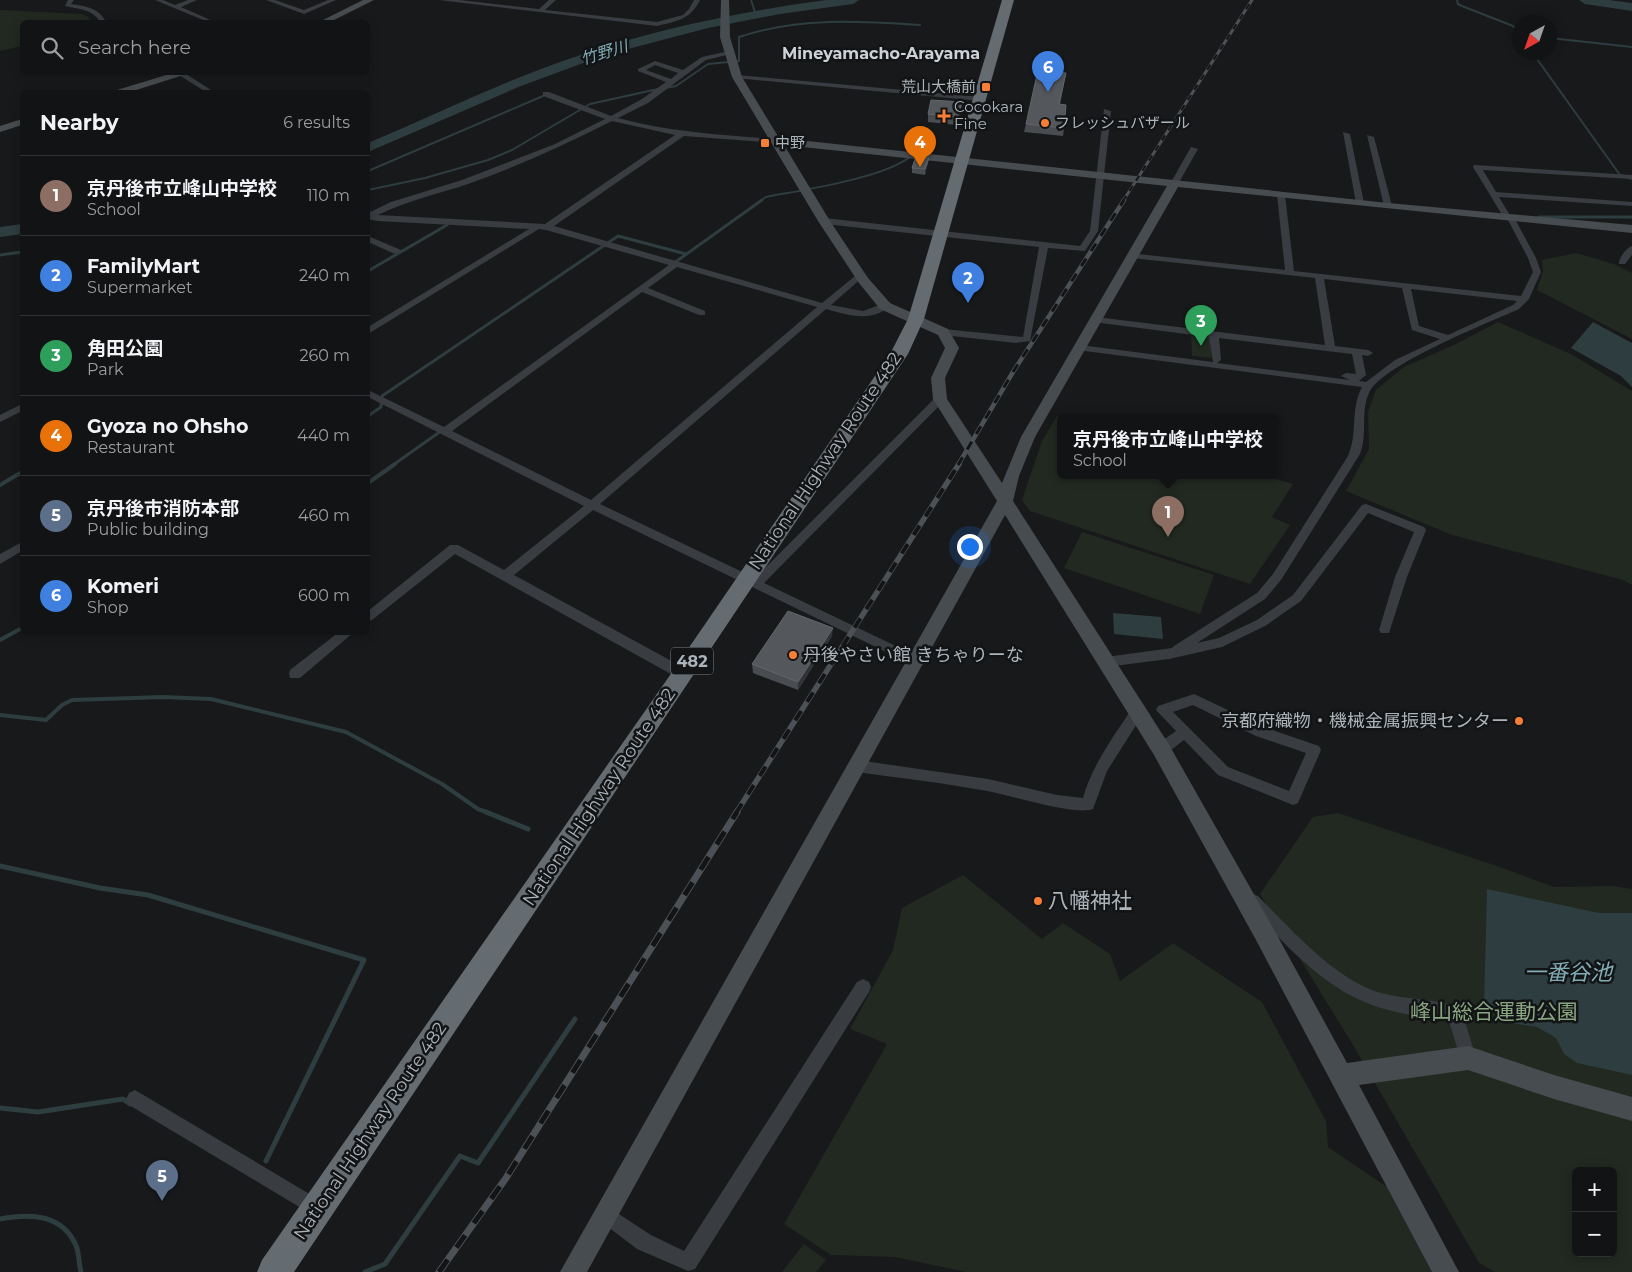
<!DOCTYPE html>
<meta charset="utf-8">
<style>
:root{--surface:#121314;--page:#1b1c1d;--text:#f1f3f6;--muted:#9c9ea0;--line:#313234;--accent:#f67e35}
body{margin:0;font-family:Montserrat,"Noto Sans JP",sans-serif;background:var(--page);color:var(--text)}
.controls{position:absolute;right:15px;bottom:15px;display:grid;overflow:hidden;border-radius:8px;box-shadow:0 2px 12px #0003}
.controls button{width:45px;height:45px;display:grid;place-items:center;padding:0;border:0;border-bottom:1px solid var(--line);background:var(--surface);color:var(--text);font:25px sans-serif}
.compass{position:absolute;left:1512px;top:15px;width:45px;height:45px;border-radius:50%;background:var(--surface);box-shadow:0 2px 12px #0003;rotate:220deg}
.you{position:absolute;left:969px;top:546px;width:18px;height:18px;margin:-12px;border:4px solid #fff;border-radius:50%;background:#1a73e8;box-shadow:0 0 0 8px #1a73e833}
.badge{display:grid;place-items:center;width:32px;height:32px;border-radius:50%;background:var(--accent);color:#fff;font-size:16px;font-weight:700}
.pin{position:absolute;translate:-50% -41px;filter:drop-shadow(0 1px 2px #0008)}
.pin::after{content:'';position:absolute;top:26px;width:18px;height:15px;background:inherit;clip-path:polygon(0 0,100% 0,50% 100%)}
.popup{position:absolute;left:1057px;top:414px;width:222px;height:65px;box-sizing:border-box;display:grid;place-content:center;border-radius:8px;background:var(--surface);filter:drop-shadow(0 1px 4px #0005);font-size:16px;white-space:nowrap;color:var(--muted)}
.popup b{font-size:19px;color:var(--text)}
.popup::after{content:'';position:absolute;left:50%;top:100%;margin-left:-10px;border:10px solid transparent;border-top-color:var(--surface)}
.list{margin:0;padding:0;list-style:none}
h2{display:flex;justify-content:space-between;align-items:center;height:65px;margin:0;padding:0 20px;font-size:21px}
h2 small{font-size:16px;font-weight:400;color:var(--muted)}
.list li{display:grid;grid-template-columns:32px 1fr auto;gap:15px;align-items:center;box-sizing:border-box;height:80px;padding:0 20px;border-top:1px solid var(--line)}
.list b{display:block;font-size:19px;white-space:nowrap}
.list p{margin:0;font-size:16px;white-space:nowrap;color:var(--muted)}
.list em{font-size:16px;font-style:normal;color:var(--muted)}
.icon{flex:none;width:28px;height:28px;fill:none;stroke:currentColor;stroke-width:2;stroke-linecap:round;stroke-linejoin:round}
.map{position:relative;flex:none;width:1632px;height:1272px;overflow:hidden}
.search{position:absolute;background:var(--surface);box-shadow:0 2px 12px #0003;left:20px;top:20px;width:350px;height:55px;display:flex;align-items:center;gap:12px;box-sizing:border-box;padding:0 18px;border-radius:8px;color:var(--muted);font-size:19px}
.panel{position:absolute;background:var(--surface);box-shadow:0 2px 12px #0003;left:20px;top:90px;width:350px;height:545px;border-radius:8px}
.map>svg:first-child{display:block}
.green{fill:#212920;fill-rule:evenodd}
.water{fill:#2e3d3f}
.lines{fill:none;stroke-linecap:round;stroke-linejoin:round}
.stream-far3{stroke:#2e3d3f;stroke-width:2}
.stream-far2{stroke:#2e3d3f;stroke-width:3}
.stream-far1{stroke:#2e3d3f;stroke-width:4}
.stream{stroke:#2e3d3f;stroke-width:5}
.river{fill:#2e3d3f;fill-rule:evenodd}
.street{fill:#393c40;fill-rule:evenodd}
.secondary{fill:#474c50;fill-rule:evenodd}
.highway{fill:#656c71;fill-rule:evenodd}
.rail-far3-casing{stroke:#4c5155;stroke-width:3}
.rail-far2-casing{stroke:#4c5155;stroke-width:4.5}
.rail-far1-casing{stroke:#4c5155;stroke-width:5.5}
.rail-casing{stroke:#4c5155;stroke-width:7}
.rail-far3{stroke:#131416;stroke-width:2;stroke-dasharray:6;stroke-linecap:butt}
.rail-far2{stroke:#131416;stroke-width:3;stroke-dasharray:9;stroke-linecap:butt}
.rail-far1{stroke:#131416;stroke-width:4;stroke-dasharray:11;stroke-linecap:butt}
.rail{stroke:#131416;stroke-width:5;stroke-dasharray:15;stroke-linecap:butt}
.wall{fill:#494c50}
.shaded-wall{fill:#313336}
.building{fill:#54575c;stroke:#62666a}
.poi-dot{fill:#f67e35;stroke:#131416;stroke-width:2}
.labels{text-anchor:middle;stroke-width:5;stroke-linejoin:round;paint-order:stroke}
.far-poi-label{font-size:15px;fill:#abb4bb;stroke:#131416;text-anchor:start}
.far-water-label{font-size:16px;font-style:italic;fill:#81acb6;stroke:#131416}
.far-quarter-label{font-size:16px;font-weight:bold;fill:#ccd2d7;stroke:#131416}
.shield{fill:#131416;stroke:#7d848a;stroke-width:1}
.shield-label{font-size:16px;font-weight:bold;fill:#abb4bb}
.street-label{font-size:18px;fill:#abb4bb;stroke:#131416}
.poi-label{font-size:18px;fill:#abb4bb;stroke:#131416;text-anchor:start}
.near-poi-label{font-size:21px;fill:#abb4bb;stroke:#131416;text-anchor:start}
.near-park-label{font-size:21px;fill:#8aa681;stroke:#131416}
.near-water-label{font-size:22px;font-style:italic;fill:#81acb6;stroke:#131416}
</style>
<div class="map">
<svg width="1632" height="1272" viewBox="0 0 1632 1272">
<rect width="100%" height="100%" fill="#18191b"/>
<g class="green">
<path d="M0,10L82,14L90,18L89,22H22V46L0,51Z"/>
<path d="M1576,253L1614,264L1632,273V339L1537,290L1543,271L1542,260Z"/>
<path d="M1498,322L1571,354L1632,391V585L1623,580L1452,535L1346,491L1369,449L1368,412L1376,390L1404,367L1456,344Z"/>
<path d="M1191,334L1211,336L1212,358L1192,356Z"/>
<path d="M1057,416L1065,418H1060V476H1265L1293,484L1272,517L1290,525L1250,584L1030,511L1022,500L1042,441Z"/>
<path d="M1082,532L1214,575L1200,614L1064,568Z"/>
<path d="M1338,813L1500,867L1554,887L1613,886L1632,889V1272H1495L1479,1263L1353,1045L1260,894L1313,817ZM1576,1171H1613V1253H1576Z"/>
<path d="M963,875L1042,939L1063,923L1110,954L1120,981L1173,943L1262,1002L1326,1121L1328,1147L1390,1189L1432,1272H966L895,1257L831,1255L784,1224L887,1044L850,1029L893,950L902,908Z"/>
<path d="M804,1244L826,1260L816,1272H782Z"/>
</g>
<g class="water">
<path d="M1593,322L1632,343V387L1621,376L1571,348Z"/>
<path d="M1113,613L1161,617L1163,639L1114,634Z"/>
<path d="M1487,889L1599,913H1632V1075L1577,1063L1564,1054L1556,1038L1537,1027L1511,1023L1484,1005Z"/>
</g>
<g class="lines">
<g class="stream-far3">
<path d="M751,0L756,15"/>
<path d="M1457,0L1458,4L1462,6L1513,26L1520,34"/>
<path d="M1550,38L1632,47"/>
<path d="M1532,52L1620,175L1632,179"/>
<path d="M665,88L676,86L708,64L739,61V37C798,17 859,21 920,25"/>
<path d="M368,171L543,96"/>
<path d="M368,190L425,178L488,160L512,150L590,104L658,89"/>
<path d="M760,201L766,197C802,190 885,178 911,156"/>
</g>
<g class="stream-far2">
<path d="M1539,217H1632"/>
<path d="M0,255L22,252"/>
<path d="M674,263L762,200"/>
<path d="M368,271L447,225"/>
<path d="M368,416L381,407L382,396L618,236L686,254"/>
<path d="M393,465L441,431"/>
</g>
<g class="stream-far1">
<path d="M368,483L395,464"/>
<path d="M0,485L22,472"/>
<path d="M0,640L22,628"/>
<path d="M0,715L46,720L62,705L72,700L163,697L211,699L346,732L442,784L478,809L489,813"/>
</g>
<g class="stream">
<path d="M486,812L528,829"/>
<path d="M0,866L100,888L148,895L364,960L266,1161"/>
<path d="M0,1108L38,1112L123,1099L130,1104"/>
<path d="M0,1219C31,1213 64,1214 77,1248C79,1256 79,1264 81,1272"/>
<path d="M365,1272L385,1264L460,1156L478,1163L575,1019"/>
</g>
<g class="river">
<path d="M826,0H859L853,4L780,14L708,28L605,55L521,86L368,152V143C432,116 495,85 560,62C646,31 736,12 826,0Z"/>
<path d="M1579,0H1609L1632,3V11L1585,4Z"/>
<path d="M22,224V234L0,237V227Z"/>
</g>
<g class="street">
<path d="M68,0H74L71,4C86,6 99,8 106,22H100C93,9 78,9 65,6Z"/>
<path d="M155,0H163L175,5L188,0H197L181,7L215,22H208Z"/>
<path d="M266,0H275L304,10L328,0H336L304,14Z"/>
<path d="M439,0H459L539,9L549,0H556L545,10L657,22L683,15L689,9L694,0H700C690,20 677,21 657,26Z"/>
<path d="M729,51L732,53L731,54L706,60L648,103L618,118C670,132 722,135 775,139H778V143L684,136L554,226L822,303L860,272L864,275L863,277L831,305L863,311L885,303L890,306C871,323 847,315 826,309L600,504L755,578L936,397H944V401L764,583L923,659L924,662L923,665H913L593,510L514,575L688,670L689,674L688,678H678L455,554L372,620L368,621V611L450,545H458L504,570L584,506L368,397V390L444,427L669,265L546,230L539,229L368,334V327L529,229L377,221L368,219V213L391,202L462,180L555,144L605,119L543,96V92H549L611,116L642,99L666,82L638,71V69L655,61L683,70L702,57ZM655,65L678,73L671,79L646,70ZM612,121L675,135L545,224L378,215C406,201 438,194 468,184C518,166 565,145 612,121ZM677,267L817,307L591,500L452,431L642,292L699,315H705V311L648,288Z"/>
<path d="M174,72H183L214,92H206Z"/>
<path d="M737,75L981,97L985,99L981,101L735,78V76Z"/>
<path d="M1104,109L1111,111L1098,231L1085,251L1048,248L1030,341L1016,343L943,335L938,332L943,329L1023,337L1039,247L824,224L820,221L824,218L1080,246L1090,231Z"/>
<path d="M1343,132L1350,134L1364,203L1363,205L1356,203Z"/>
<path d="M1367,135L1374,137L1392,206L1391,208L1384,206Z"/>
<path d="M1191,147L1198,149L1177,186H1171L1170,184Z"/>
<path d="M1474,165L1632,175V179L1483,170L1496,192L1632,202V206L1499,197L1511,217L1515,219L1536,258L1541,272L1529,299L1519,309C1488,323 1381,365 1369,393C1360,412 1368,434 1360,454L1281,580L1265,599L1197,643L1219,638L1257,620L1293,595L1362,505L1366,504L1424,527L1426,530L1407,577L1389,633H1381L1379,630L1395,577L1414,532L1368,513L1301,601L1265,626L1222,647L1169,659L1106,667L1101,665L1100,662L1101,659L1106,657L1172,648L1174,646L1257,593L1273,574L1348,456C1358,434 1350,409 1362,387L1077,350V346L1080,345L1213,362L1209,337L1093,322L1091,320L1096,317L1325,345L1315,278L1132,258L1128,255L1129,253L1285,270L1277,195L1281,193L1285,195L1294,271L1521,296L1533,272L1528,258L1508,220L1504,218L1473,167ZM1324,279L1402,288L1412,330L1440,339L1395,360L1366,382L1359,381L1366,375L1362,355L1368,356L1373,353L1368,350L1335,346ZM1411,289L1517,301L1513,305L1448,335L1419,326ZM1219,338L1352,354L1356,374L1346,373L1341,376L1350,380L1217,363L1221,360Z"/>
<path d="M368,236L401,250L402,252L395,254L368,242Z"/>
<path d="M1632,246V255L1625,264H1619C1618,259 1626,248 1632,246Z"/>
<path d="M22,404V411L0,422V415Z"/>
<path d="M22,542V551L0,564V554Z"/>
<path d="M339,632H354L300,678H290L289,674L290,670Z"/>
<path d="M1194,694L1266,728L1319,746L1321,750L1298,803L1293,805L1218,775L1184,740C1176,746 1166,756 1156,753L1154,749L1156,745L1176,731L1156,710L1158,706ZM1193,705L1256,736L1306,753L1289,791L1228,767L1173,712Z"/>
<path d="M1138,706L1143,707L1145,711L1107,771L1093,809C1074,816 1010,795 987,791C944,783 900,778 857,772L852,770L850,766L852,762L857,760L988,779L1057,795L1083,798C1092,765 1114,736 1133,707Z"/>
<path d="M1253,894L1258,896C1292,930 1334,979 1381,993C1407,1000 1436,998 1461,1008L1476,1058L1474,1064L1468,1066L1462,1064L1449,1021C1426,1017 1403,1015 1381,1008C1326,992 1286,945 1248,906L1245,901L1248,896Z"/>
<path d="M863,979L869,982L871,987L869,992L695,1269L688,1271L637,1249L599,1220L596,1214L599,1208L605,1205L651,1235L684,1251L857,982Z"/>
<path d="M135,1090L323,1202L326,1208L323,1214L317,1217L311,1214L129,1105L126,1099L129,1093Z"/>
</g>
<g class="secondary">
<path d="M363,0H374L330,22H319Z"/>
<path d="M721,0H729L730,37L742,77L779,138L1388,203L1632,225V233L1178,187L1035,437L1019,476L1013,501L1168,743L1272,926L1347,1063L1468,1046L1554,1075L1632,1097V1121L1554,1099L1468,1070L1359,1085L1459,1272H1432L1256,940L1154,755L1005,515L587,1272H560L997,501L933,399L931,378L945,348L938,335L880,309L859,283L818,221L732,77L720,37ZM784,145L1167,186L1021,437L1002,483L947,399L945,378L959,348L948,329L890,303L868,278L830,221Z"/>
<path d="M176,72H193L130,92H116L117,90Z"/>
<path d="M22,119V125L0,132V126Z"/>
</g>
<path class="highway" d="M1002,0H1014L924,319L908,354L294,1272H257L262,1260L675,668L890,354L908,319Z"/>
<defs>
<path id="rail-far3" d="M1123,201L1252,0"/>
<path id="rail-far2" d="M958,465L1013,372L1124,200"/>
<path id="rail-far1" d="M736,813L959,464"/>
<path id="rail" d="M439,1272L506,1178L737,812"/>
</defs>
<use href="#rail-far3" class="rail-far3-casing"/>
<use href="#rail-far2" class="rail-far2-casing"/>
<use href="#rail-far1" class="rail-far1-casing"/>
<use href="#rail" class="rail-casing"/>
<use href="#rail-far3" class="rail-far3"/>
<use href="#rail-far2" class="rail-far2"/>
<use href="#rail-far1" class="rail-far1"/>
<use href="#rail" class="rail"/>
</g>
<g class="wall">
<path d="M1066,73L1060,104L1064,128L1063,136L1024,132L1026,124Z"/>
<path d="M962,110L957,125L928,122V114Z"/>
<path d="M928,163L925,175L912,173V168Z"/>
<path d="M832,636L798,690L753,673L752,664Z"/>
</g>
<g class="shaded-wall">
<path d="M962,102V110L957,125L958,117Z"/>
<path d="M929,158L928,163L925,175V169Z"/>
<path d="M833,628L832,636L798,690V682Z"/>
</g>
<g class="building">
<path d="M1038,70L1066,73L1059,104L1066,105L1064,128L1026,124Z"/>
<path d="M931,100L962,102L958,117L928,114Z"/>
<path d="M916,156L929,158L925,169L912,168Z"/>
<path d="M788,611L833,628L798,682L752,664Z"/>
</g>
<g class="poi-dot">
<rect x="981" y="82" width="10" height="10" rx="2.5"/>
<path d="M941.5 108.5h5v5h5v5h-5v5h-5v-5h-5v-5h5z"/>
<circle cx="1045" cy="123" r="5"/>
<rect x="760" y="138" width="10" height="10" rx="2.5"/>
<circle cx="793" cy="655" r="5"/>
<circle cx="1519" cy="721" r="5"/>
<circle cx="1038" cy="901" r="5"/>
</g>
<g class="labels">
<g class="far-poi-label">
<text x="976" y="92" text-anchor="end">荒山大橋前</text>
<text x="954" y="112">Cocokara<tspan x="954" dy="17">Fine</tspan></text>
<text x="1055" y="128">フレッシュバザール</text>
<text x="775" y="148">中野</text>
</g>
<g class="far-water-label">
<text transform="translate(604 52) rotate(-17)" y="6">竹野川</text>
</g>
<g class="far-quarter-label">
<text x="881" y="59">Mineyamacho-Arayama</text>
</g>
<rect class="shield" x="671" y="647.5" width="42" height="27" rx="4"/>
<g class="shield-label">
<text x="692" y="667">482</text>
</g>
<g class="street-label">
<text transform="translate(825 461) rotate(-56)" y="6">National Highway Route 482</text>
<text transform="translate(599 797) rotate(-56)" y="6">National Highway Route 482</text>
<text transform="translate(370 1131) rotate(-56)" y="6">National Highway Route 482</text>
</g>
<g class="poi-label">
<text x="803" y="661">丹後やさい館 きちゃりーな</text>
<text x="1509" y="727" text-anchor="end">京都府織物・機械金属振興センター</text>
</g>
<g class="near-poi-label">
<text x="1048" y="908">八幡神社</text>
</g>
<g class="near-park-label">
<text x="1494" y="1019">峰山総合運動公園</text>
</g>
<g class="near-water-label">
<text x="1568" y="980">一番谷池</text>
</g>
</g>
</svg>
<div class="controls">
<button>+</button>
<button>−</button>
</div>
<svg class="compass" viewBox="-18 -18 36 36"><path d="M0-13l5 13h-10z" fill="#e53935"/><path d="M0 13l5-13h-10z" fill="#9c9ea0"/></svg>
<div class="you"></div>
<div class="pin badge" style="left:1168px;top:537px;background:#8d6e63">1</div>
<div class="popup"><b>京丹後市立峰山中学校</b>School</div>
<div class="pin badge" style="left:968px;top:303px;background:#3f7fe0">2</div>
<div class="pin badge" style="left:1201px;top:346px;background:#2e9e5b">3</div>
<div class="pin badge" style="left:920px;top:167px;background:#e8710a">4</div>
<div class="pin badge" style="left:162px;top:1201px;background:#5c6f8a">5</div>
<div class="pin badge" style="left:1048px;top:92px;background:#3f7fe0">6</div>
<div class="search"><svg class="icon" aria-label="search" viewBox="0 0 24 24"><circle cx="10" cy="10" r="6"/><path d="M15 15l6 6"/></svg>Search here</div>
<section class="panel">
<h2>Nearby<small>6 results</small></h2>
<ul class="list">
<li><span class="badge" style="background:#8d6e63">1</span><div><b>京丹後市立峰山中学校</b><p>School</p></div><em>110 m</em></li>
<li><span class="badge" style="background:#3f7fe0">2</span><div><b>FamilyMart</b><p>Supermarket</p></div><em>240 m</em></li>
<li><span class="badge" style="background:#2e9e5b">3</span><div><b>角田公園</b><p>Park</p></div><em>260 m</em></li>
<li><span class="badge" style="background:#e8710a">4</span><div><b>Gyoza no Ohsho</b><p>Restaurant</p></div><em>440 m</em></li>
<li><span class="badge" style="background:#5c6f8a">5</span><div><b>京丹後市消防本部</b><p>Public building</p></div><em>460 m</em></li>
<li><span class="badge" style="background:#3f7fe0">6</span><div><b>Komeri</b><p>Shop</p></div><em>600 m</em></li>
</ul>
</section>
</div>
